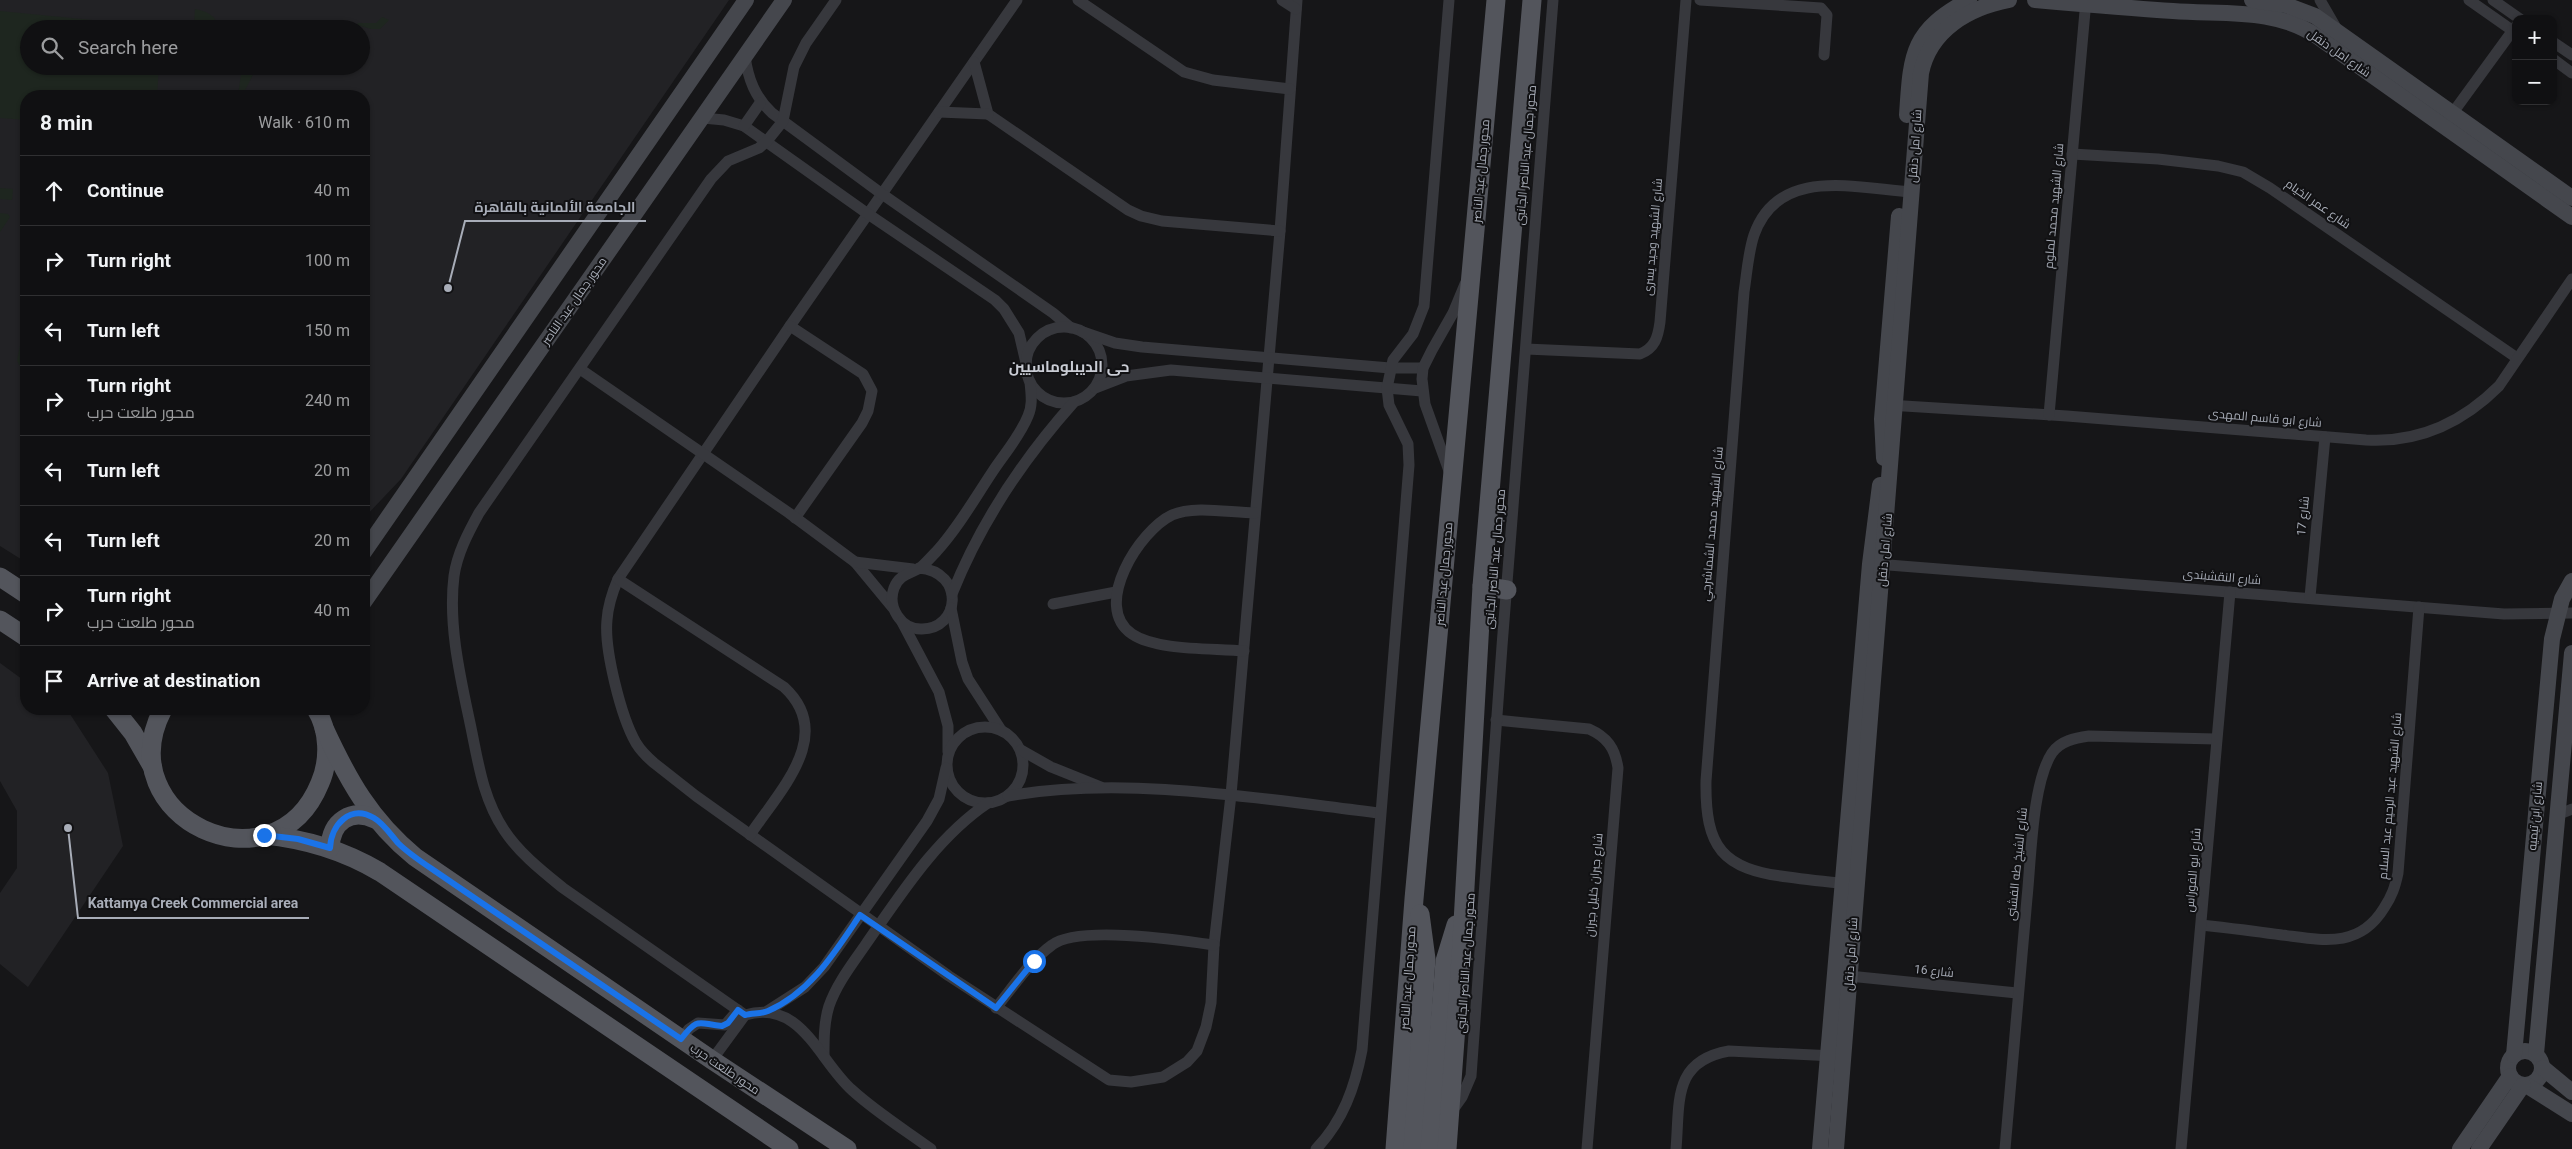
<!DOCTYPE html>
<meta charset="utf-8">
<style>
:root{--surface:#101012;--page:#19191b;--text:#f1f3f6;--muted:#9c9d9f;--line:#303032}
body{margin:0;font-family:Roboto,Cairo,sans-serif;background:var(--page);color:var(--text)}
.controls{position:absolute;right:15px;top:15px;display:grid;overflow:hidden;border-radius:10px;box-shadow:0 1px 4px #0004}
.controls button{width:45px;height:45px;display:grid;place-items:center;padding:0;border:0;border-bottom:1px solid var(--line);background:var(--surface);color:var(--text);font:25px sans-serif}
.stop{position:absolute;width:15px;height:15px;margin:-11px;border:4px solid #1a73e8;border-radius:50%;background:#fff}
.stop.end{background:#1a73e8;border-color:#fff;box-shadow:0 1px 5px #0008}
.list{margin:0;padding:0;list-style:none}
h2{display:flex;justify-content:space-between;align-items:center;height:65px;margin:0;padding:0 20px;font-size:21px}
h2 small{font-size:16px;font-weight:400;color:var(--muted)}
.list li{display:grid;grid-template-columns:32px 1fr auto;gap:15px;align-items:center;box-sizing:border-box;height:70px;padding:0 20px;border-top:1px solid var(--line)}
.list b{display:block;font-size:19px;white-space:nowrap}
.list p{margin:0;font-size:16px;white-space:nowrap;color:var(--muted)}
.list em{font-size:16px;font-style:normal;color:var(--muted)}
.icon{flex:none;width:28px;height:28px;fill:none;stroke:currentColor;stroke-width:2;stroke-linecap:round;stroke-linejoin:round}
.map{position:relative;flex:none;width:2572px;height:1149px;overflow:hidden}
.search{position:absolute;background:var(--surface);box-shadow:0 1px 4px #0004;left:20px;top:20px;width:350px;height:55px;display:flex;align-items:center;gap:12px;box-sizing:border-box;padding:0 18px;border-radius:28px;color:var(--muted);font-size:19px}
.panel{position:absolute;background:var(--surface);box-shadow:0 1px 4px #0004;left:20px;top:90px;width:350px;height:625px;border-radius:20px}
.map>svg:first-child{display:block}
.built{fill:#222225;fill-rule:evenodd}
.green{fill:#1e261f}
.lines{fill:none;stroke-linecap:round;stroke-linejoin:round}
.street{stroke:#37383d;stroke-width:11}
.secondary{stroke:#45474d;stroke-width:16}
.primary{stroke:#53555c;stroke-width:19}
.route{stroke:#1a73e8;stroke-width:6}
.labels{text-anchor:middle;stroke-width:4;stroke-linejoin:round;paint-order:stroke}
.street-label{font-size:12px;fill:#a8adb8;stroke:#111113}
.quarter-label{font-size:15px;font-weight:bold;fill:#c9ccd4;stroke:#111113}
.leader{fill:none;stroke:#a8adb8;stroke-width:2}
.callout-dot{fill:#a8adb8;stroke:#111113;stroke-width:2}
.callout-label{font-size:14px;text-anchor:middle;font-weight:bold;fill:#a8adb8;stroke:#111113;stroke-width:4;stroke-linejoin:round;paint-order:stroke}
</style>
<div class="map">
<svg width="2572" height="1149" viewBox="0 0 2572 1149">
<rect width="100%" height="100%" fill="#161618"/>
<g class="built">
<path d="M0,0H729L401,479L364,518V96H26V561H24L0,546ZM29,29H361V66H29Z"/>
<path d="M0,663L26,682V709H63L70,714L108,773L123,846L28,987L0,964V893L17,868V811L0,781Z"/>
</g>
<g class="green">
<path d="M195,9C207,11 217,16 219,29H198L194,25Z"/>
<path d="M0,11L163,27V29H29V66H159L157,96H26V120L0,118Z"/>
<path d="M382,17L389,20L380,29H371L357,25L358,23H376Z"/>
<path d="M249,66H255L256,69L242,96H238L241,74Z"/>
<path d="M0,188L13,189L12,200L0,199Z"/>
<path d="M0,213L8,214L10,217L0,232Z"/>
<path d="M26,325V362L19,365L17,360L24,327Z"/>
</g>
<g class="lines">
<g class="street">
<path d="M1017,0L790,326L618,579C612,593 608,605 607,620C604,649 621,717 636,743C641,751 647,757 654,763L696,796L949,976L1109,1080L1131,1082L1163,1077L1187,1062L1197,1051L1206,1027L1211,1003L1214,945L1231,795L1280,231L1297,0"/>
<path d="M1078,0L1184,72L1213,80L1290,89"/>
<path d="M1282,0L1296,9"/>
<path d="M1700,0L1821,8L1827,15L1824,55"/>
<path d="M2320,0L2335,26"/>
<path d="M2469,0L2516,33"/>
<path d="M2493,0L2520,19"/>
<path d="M2553,42L2572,55"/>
<path d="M745,56C748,79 755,97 772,113L882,194L1053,313L1071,328"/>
<path d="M2553,59L2572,73"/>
<path d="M974,62L988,114L1128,210L1141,216L1162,221L1280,231"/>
<path d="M939,112L988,114"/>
<path d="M703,118L724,120L744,126L868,214L995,300L1004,309L1019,333L1026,363"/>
<path d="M2449,118L2516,26"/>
<path d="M744,126L760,103"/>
<path d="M2072,154L2158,159L2218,166L2243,172L2270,188L2517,358"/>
<path d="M790,326L863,374L872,391L868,411L862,423L795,518"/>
<circle cx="1064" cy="365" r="38"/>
<path d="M1083,332L1115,343L1142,347L1390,368H1423"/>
<path d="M1526,349L1640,354C1655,348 1658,337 1660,322L1686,0"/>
<path d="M580,369L789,513L855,562L893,608"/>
<path d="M1095,388L1126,376L1171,370L1422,391"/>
<path d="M1888,405L2067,416L2366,440C2418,443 2462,423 2499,386L2572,279"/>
<path d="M2049,415L2086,0"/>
<path d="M1449,471L1425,404L1422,379L1423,368L1432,350L1453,313L1465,284"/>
<path d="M855,562L913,569"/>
<path d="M1876,564L2504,614L2572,613"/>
<path d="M919,568C966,572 960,630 921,629C901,629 887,607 894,588C899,575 909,574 920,568C925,564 931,557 936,552C958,528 975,498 993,471C1005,453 1020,436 1028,416C1033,405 1031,394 1030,382"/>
<path d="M618,579L784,687C836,735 780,790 750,835"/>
<path d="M952,594C980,524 1024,458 1074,402"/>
<path d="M2310,597L2325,437"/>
<path d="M1053,604L1116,592"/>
<path d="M951,608L962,662L968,679L1001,730"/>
<path d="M902,622L939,692L948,726V752"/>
<path d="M1244,651C1213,648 1157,651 1132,634C1091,606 1140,530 1172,515C1195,505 1231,513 1255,513"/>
<path d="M1496,720L1589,729C1607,737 1615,748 1618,768L1587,1149"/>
<circle cx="985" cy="765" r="38"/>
<path d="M1021,750L1051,767L1101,787"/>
<path d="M1008,796C1125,775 1262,799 1379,813"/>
<path d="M2557,815L2572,809"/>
<path d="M1850,884C1829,882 1809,880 1788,877C1722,869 1705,848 1706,781L1744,292C1747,273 1748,253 1754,235C1778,166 1855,188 1912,192"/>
<path d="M2202,925C2228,928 2255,931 2282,935C2322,940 2359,949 2384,908C2392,896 2395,887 2398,873L2419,607"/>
<path d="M1849,976L2017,993"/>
<path d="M996,1008C1013,987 1030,961 1052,945C1078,925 1180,940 1214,945"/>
<path d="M766,1012L805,987L824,967L927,821L939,799L946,768"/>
<path d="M745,1015L563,888C542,871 519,853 504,830C482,797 478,760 470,723C460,676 448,624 454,576C457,554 468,533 479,513L711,179L728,161L759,148L767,141L783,121L794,67L806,43L836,0"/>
<path d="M681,1039L689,1029L698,1023L725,1025L738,1010"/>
<path d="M824,1056C824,1039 824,1022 829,1006C837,983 853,963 866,944C901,894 937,837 988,803"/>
<path d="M712,1060L745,1015C801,998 819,1061 852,1090C876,1112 905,1130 931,1149"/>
<path d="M1452,1111L1462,1097L1471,1076L1502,646L1553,0"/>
<path d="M1316,1149C1343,1121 1355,1087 1362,1050L1409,465L1408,444L1389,405L1387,388L1393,360L1413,334L1424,306L1449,0"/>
<path d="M1676,1149C1680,1102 1672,1061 1729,1051L1834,1056"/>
<path d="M2005,1149C2012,1065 2020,982 2027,898C2031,861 2032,783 2052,753C2060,741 2075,738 2089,736L2216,739"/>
<path d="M2181,1149L2230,592"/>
</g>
<g class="secondary">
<path d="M2035,0C2081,4 2127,8 2173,11C2222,15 2275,7 2318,37L2572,217"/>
<path d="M2252,0L2286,5L2315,16L2572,198"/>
<path d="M1907,115C1911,54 1911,31 1969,0"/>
<path d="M1884,458L1882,419L1899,216"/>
<path d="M364,552L746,0"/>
<path d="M364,602L784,0"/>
<circle cx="2525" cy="1068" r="17"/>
<path d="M2536,1054L2572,653"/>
<path d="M2514,1055L2552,639L2562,599L2572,581"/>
<path d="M2543,1068L2572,1092"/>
<path d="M2526,1085L2572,1114"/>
<path d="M1820,1149L1870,564L1880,485"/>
<path d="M1836,1149L1921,73C1930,30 1968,8 2009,0"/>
<path d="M2460,1149L2510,1076"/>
<path d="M2479,1149L2523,1085"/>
</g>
<g class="primary">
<path d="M0,577L26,594"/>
<path d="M1482,586L1507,590"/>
<path d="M0,620L26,637"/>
<path d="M114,709L133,733L152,766"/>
<path d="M163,709C106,818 274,896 320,783C330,760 329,730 316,709"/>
<path d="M324,728C348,780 370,820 415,857L712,1060L847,1149"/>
<path d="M264,835C306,839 343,850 380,872L789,1149"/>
<path d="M330,848C331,821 351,808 375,819"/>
<path d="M1395,1149L1414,899L1496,0"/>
<path d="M1413,1149L1426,959L1420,914"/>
<path d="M1430,1149L1445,961L1456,925"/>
<path d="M1447,1149L1461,958L1482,586L1532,0"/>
</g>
</g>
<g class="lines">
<path class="route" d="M264,835L298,839L330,848C331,825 350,804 374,818C383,823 391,835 398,843C408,853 420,861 432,869L681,1039C699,1016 698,1024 722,1026L728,1023L738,1010L745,1015C752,1013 761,1014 768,1011C811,992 835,952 860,915L996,1008L1034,961"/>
</g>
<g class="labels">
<g class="street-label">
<text transform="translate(2339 53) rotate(35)" y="4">شارع امل دنقل</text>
<text transform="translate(1915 146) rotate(-86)" y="4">شارع امل دنقل</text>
<text transform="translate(1526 155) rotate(-85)" y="4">محور جمال عبد الناصر الجانبى</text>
<text transform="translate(1481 171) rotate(-85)" y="4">محور جمال عبد الناصر</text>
<text transform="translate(2318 204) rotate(35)" y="4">شارع عمر الخيام</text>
<text transform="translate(2054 206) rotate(-85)" y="4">شارع الشهيد محمد لملوم</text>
<text transform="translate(1653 237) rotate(-85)" y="4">شارع الشهيد وحيد يسرى</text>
<text transform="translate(574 301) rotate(-55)" y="4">محور جمال عبد الناصر</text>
<text transform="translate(2265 418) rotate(5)" y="4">شارع ابو قاسم المهدى</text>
<text transform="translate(2303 516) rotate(-84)" y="4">شارع 17</text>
<text transform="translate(1712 524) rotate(-85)" y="4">شارع الشهيد محمد الشماشرجي</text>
<text transform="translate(1885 550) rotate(-85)" y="4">شارع امل دنقل</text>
<text transform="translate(1495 559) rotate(-85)" y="4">محور جمال عبد الناصر الجانبى</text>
<text transform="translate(1444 574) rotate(-85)" y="4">محور جمال عبد الناصر</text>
<text transform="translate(2222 577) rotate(5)" y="4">شارع النقشبندى</text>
<text transform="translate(2390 796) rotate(-85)" y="4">شارع الشهيد عبد الرحيم عبد السلام</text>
<text transform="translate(2535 816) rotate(-85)" y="4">شارع ابن تيميه</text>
<text transform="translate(2017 864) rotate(-84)" y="4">شارع الشيخ طه الفشنى</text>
<text transform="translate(2193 870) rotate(-85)" y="4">شارع ابو الفوراس</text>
<text transform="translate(1594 885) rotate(-85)" y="4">شارع جبران خليل جبران</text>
<text transform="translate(1851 954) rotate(-86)" y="4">شارع امل دنقل</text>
<text transform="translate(1466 963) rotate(-86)" y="4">محور جمال عبد الناصر الجانبى</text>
<text transform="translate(1934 971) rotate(6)" y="4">شارع 16</text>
<text transform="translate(1408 978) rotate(-86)" y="4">محور جمال عبد الناصر</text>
<text transform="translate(725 1069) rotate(34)" y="4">محور طلعت حرب</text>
</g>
<g class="quarter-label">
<text x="1069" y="372">حى الديبلوماسيين</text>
</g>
</g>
<path class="leader" d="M448 288L465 221H646M68 828L78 918H309"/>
<g class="callout-dot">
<circle cx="448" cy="288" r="5"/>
<circle cx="68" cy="828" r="5"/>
</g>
<g class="callout-label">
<text x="555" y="212">الجامعة الألمانية بالقاهرة</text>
<text x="193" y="908">Kattamya Creek Commercial area</text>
</g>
</svg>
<div class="controls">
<button>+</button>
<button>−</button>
</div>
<div class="stop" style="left:1034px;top:961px"></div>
<div class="stop end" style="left:264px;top:835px"></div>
<div class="search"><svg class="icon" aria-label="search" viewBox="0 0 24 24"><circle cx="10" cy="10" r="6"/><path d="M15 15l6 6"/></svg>Search here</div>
<section class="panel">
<h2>8 min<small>Walk · 610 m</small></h2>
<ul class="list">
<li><svg class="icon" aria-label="ahead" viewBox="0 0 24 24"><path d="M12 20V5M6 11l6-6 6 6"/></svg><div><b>Continue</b></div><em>40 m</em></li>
<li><svg class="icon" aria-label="right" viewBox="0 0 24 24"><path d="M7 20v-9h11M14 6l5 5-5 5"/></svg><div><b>Turn right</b></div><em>100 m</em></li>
<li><svg class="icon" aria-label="left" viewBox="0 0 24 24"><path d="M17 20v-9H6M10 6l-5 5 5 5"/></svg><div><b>Turn left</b></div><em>150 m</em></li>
<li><svg class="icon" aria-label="right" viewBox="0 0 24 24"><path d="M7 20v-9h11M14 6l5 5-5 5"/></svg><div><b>Turn right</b><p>محور طلعت حرب</p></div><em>240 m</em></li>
<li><svg class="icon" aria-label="left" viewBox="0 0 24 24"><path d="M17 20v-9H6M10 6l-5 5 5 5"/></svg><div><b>Turn left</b></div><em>20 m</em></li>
<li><svg class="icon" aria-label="left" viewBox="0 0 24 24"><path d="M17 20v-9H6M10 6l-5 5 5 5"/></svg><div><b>Turn left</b></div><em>20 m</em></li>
<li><svg class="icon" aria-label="right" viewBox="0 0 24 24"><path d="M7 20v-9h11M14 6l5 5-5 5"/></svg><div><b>Turn right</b><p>محور طلعت حرب</p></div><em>40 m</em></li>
<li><svg class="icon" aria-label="arrive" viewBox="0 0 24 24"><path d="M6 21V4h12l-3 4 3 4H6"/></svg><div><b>Arrive at destination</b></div></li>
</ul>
</section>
</div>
